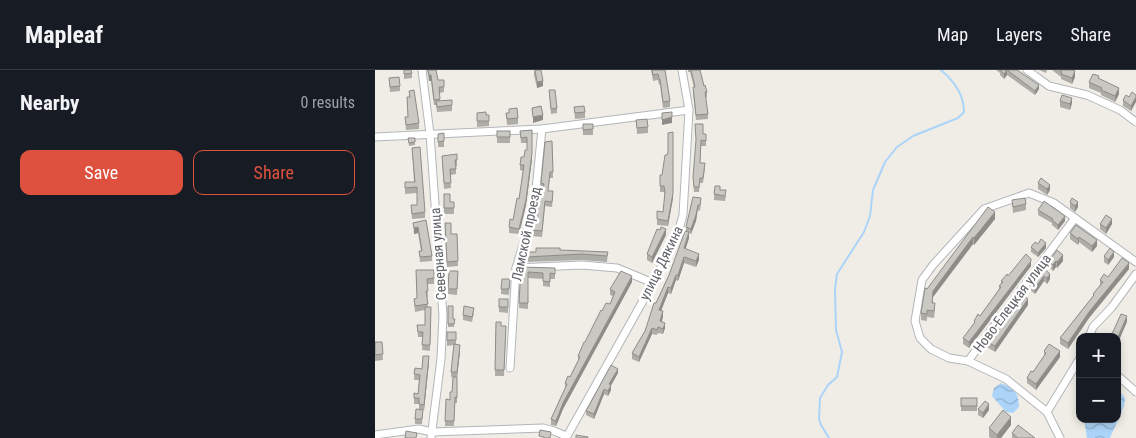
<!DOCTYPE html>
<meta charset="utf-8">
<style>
:root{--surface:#171b24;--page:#242831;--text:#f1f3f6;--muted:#9ea1a6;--line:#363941;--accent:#dd513e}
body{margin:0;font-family:"Roboto Condensed",sans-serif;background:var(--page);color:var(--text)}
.controls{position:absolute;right:15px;bottom:15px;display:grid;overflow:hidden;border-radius:10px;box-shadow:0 2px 8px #0003}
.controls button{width:45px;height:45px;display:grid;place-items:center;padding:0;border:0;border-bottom:1px solid var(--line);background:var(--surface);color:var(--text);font:25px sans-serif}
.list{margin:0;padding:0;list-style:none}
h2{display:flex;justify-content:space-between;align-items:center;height:65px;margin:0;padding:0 20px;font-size:21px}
h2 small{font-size:16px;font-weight:400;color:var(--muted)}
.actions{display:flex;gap:10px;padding:15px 20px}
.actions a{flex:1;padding:11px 0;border:1px solid var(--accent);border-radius:10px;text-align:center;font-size:18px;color:var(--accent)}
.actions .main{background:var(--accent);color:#fff}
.map{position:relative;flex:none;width:761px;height:368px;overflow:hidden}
header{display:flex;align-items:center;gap:30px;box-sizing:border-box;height:70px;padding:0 25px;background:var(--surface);border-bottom:1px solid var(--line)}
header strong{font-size:24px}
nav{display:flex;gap:28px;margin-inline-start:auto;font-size:18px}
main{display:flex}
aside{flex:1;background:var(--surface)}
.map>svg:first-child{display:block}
.water{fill:url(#water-waves)}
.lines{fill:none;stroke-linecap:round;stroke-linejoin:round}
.stream{stroke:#acd4f9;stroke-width:2}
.minor-casing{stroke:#b3b6ba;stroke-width:9}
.minor{stroke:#fff;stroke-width:7}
.wall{fill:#aeaca7}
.shaded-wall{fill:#8d8c88}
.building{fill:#cac8c2;stroke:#8d8c88}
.labels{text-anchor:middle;stroke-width:5;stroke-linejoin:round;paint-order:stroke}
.street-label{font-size:14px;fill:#5e6165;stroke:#fff}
</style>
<header>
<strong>Mapleaf</strong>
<nav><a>Map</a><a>Layers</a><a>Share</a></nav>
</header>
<main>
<aside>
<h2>Nearby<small>0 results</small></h2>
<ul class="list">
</ul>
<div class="actions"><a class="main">Save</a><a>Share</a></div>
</aside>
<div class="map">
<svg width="761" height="368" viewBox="0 0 761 368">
<defs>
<pattern id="water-waves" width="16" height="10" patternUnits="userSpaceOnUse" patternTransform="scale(1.25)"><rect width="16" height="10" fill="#acd4f9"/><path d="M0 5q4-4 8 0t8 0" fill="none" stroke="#8fafcd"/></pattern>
</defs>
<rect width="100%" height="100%" fill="#efede6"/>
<g class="water">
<path d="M626,313C639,318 644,323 644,337L638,343L631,342L617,326L619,318Z"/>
<path d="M742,318L750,328L749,336L735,368H712L709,349H742Z"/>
</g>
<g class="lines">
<path class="stream" d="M454,368L446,355L444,349L445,328L453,315L462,307L467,282L461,260L460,219L462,204L489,162L495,146L498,120L510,92L522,77L538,66L583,48L589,42C589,24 579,11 566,0"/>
<defs>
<g id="minor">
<path d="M47,0L55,64L68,246L66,289L56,368"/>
<path d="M652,0L674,16L712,25L745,40L761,52"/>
<path d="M0,67L167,59"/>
<path d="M141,198L207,195L242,198L278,213"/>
<path d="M714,267L718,257L737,237L761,204"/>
<path d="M593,291L574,288L556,279L545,268L540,251L547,210L558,195L609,139L654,123L679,133L761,192"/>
<path d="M135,298L141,198L159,139L167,59L314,40"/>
<path d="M742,305L761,322"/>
<path d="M672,342L705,288"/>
<path d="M0,365L44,359L57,362L168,358L179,361L191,366"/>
<path d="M191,368L278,213L302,166L308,145L314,40L307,0"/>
<path d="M685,368L672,342L631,309L593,291L700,148"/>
</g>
</defs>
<use href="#minor" class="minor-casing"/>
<use href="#minor" class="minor"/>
</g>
<g class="wall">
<path d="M29,0L37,3V8L29,9Z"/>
<path d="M52,0H61L63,10L69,17V22L65,23V31L77,30V41L62,42L61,35H59L56,11H54Z"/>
<path d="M159,0L168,16L162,18L159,5Z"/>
<path d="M276,0H290L295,31V37L288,38L285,14L284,15L283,10L278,11Z"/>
<path d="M313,0H325L329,16L332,22V27L330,28L333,44V49L321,50L318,23L319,17L315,2H313Z"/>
<path d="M621,0H640L664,19L660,25L632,5L629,9L625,5V3Z"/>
<path d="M664,0H672L671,3Z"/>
<path d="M677,0H697L700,7L697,14L686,9V7Z"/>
<path d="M14,8L25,16V21L15,22Z"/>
<path d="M724,8L744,24L740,32L726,25V23L714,18V12Z"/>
<path d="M174,20L182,38V43L176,44Z"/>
<path d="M34,21L44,53V59L31,60L30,47H33L32,27H34Z"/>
<path d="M761,25L756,41L748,36V30Z"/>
<path d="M685,31L697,33L695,40L685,37Z"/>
<path d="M199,37L210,42V48L200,49Z"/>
<path d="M102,43L114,45V56L102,57Z"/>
<path d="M131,43L143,48V54L132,55Z"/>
<path d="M261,50L273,57V63L262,64Z"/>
<rect x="208" y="54" width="10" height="11"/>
<path d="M157,60V89L151,135L144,164L134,163V157L138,150L144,129L148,101L145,100V95L149,87L152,80V73H146L145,61Z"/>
<rect x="122" y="61" width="13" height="12"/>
<path d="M69,63V77H63V64Z"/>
<path d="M328,64H331V76H326L325,93L330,99L328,113H325L324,122H319L318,107Z"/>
<path d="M33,68H40V75L34,76Z"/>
<path d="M177,71L178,108H175L173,121L178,127L177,137L170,136L167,167L157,166V160L161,152L167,124L168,119H166V113Z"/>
<path d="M37,78L50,142V148L37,149L36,135H42V123L30,124V112H39Z"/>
<path d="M67,86L82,90V96H81V104L75,105L76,118L69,119Z"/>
<path d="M285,105H287L298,128L293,156L282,155V149L288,142L290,126L289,122H285Z"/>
<path d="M663,113L675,120L672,125L663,119Z"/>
<path d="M345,120L351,126L350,131L339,130V124Z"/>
<path d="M69,124L75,132H79V144H69Z"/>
<path d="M318,127L326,133L325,141L323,140L321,151L316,164L314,163V168L310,179L324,190L321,197L309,193L303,211L301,210L296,224L293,223L286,241L288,247L287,251L290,258L288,264L283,263L282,265L277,264L264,292L257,289V283L270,261L281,233L294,205L311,162V157Z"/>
<path d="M637,130L651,134V140L638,143Z"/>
<path d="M695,132L703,137L700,142L695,138Z"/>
<path d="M613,137L620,149L599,175L598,174L558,227V233L560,240L559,248L552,247V251L546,250V243Z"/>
<path d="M663,140L690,151L683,160L677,155V153L663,145Z"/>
<path d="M51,150L57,186V191L45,192L44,181H46L43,163L39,164L38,153Z"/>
<path d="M70,153L76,164H82L83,196L72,197Z"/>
<path d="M725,154H737L731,164L725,159Z"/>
<path d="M701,155L722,176L717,182L704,172L703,175L695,169V163Z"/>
<path d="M291,165L277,193L272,190V184Z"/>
<path d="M656,177L671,178L663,187L656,182Z"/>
<path d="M185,180L233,182L232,192L207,190L151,192L152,182H161Z"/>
<path d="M729,186L739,187L733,195L729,192Z"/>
<path d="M674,191H688L682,198L681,197L678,201L674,197Z"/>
<path d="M656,196L594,278L588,274V268L599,254V251L605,246L624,219V216L626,213V211L633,206Z"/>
<path d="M146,197L180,203V209H175V217L168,216V209L153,208V239L144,238Z"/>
<path d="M668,198L675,209L672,214L669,211L660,224L655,220V215Z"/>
<path d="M754,199L714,248L693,279L685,274V268L718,226V224L725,215V210Z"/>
<path d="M41,200H59V214H52L53,227H52L53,237H56L55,281L47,280L48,267H43L42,255H50V240L40,242L39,229L42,228Z"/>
<path d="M74,201H83L82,225L73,224Z"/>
<path d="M127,209H135L134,225L126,224Z"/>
<path d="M257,212L188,339L181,356L176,355V349L190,319V313L195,307L203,291V286L227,241L235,234L238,226L235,225V219Z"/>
<path d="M124,229H133V243L124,242Z"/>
<path d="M653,235L620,282L612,277V272Z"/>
<path d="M73,236L78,249H80L79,257H73Z"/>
<path d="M99,243L97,252L88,250V245Z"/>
<path d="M121,252L126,256H131L129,306H120Z"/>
<path d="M72,262H81V275L85,281L82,307V333H80L79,356H70L71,329L75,330L77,322L78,307H76V302L79,275L72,276Z"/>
<path d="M0,272H7L8,290L0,291Z"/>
<path d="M669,281L685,287L661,320L652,313V308L658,302L669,286Z"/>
<path d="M54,292L49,340H48L47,354H40V349L44,339V334H39V323L43,324L44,310H39L40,298L47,299Z"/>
<path d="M243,303L236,315V320L233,326L229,324L219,349L211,345V341Z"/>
<rect x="586" y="328" width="16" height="13"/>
<path d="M603,339L614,340L608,348L603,345Z"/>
<path d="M636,355L626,368H616L614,367V358Z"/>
<path d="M637,363L660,368H637Z"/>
</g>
<g class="shaded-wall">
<path d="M632,0V5L629,9V4Z"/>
<path d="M700,1V7L697,14V8Z"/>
<rect x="54" y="5" width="2" height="6"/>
<path d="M168,11V16L162,18V12Z"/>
<path d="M664,15V19L660,25V21Z"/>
<path d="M744,18V24L740,32V26Z"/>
<path d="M761,27V32L756,41V36Z"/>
<path d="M697,28V33L695,40V34Z"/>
<path d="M168,45V50L158,53V47Z"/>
<path d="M297,47V53L287,55V50Z"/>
<path d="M298,68V128L293,156V151Z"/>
<path d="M157,83V89L151,135L144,164V159Z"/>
<path d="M675,115V120L672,125V119Z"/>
<path d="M703,132V137L700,142V136Z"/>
<path d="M323,135L321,151L316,164V159Z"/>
<path d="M620,142V149L599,175V168Z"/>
<path d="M690,146V151L683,160V155Z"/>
<path d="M737,149V154L731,164V158Z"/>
<path d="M43,157V163L39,164V158Z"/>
<path d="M291,159V165L277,193V187Z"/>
<path d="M314,162V168L309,184V178Z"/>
<path d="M598,167V174L558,227L557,239L558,221Z"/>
<path d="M704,167V172L703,175V169Z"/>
<path d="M722,170V176L717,182V176Z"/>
<path d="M671,173V178L663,187V183Z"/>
<path d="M739,182V187L733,195V190Z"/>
<path d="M324,184V190L321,197V191Z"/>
<path d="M688,185V191L682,198V192Z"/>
<path d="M309,187V193L303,211V205Z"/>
<path d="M656,191V196L594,278V272Z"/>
<path d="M681,191V197L678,201V195Z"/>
<path d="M754,193V199L714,248L693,279V273L714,242Z"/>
<path d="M675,204V209L672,214V208Z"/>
<path d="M301,205V210L296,224V218Z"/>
<path d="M257,206V212L188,339L181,356V351L188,333Z"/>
<path d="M669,206V211L660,224V218Z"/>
<path d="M293,217V223L284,246V240Z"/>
<path d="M653,229V235L620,282V276Z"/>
<path d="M288,241V247L285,256V251Z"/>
<path d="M752,246V252L742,275V269Z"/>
<path d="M290,253V258L288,264V259Z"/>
<path d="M277,258V264L264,292V287Z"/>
<path d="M85,275V281L82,308V302Z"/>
<path d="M685,281V287L661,320V314Z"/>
<path d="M54,286V292L49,340V335Z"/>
<path d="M243,299V303L234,319V314Z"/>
<path d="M236,315V320L233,326V321Z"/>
<path d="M229,319V324L219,349V344Z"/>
<path d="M614,334V340L608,348V343Z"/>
<path d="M636,347V355L626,368H622V365Z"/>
</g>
<g class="building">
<path d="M29,0H36L37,3L29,4Z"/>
<path d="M53,0H61L63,10H69V17H64L65,29L59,30L56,5H54Z"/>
<path d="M160,0H166L168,11L162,12Z"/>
<path d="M277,0H290L295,31L288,32L285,9H284L283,4L278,5Z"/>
<path d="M316,0H325L329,16L330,15L332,22H330L333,44L321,45L318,17H320Z"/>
<path d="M625,0H642L664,15L660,21L632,0L629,4Z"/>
<path d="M685,0H697L700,1L697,8L686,4L687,2Z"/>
<path d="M718,4L724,6L723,8L744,18L740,26L726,20L727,18L714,12Z"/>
<path d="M24,7L25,16L15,17L14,8Z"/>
<path d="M39,20L44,53L31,55L30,47H33L32,27H35L34,21Z"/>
<path d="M174,20H180L182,38L176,39Z"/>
<path d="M757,22L761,25V27L756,36L748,30L751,25L754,27Z"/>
<path d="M687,25L697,28L695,34L685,31Z"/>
<path d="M77,30V35L62,37L61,31Z"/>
<path d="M166,36L168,45L158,47L157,38Z"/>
<path d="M209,36L210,42L200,43L199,37Z"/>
<path d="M142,38L143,48L132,49L131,43H134V39Z"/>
<path d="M111,42V45H114V51H102V43Z"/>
<path d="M297,42V47L287,50V43Z"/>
<path d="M272,49L273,57L262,58L261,50Z"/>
<path d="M208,54H218V59L208,60Z"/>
<path d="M320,54H328V64H331V71L326,70L325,93H330L328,108H325L324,117H319L318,107L321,70Z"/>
<path d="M157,60V83L151,130L144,159L134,157L135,149L138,150L142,128L144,129L149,95H145L146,87H149L150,80H152V67L146,68L145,61Z"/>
<rect x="122" y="61" width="13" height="6"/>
<path d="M298,62V123L293,151L282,149V141L288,142L290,122L289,116H285V105H287L290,85H292L293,82V63Z"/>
<path d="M69,63V71L63,72V64Z"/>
<path d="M33,68H40V72L34,73Z"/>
<path d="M177,71L178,102H175L173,121H178L177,132L170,131L167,161L157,160L159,151L161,152L165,124H167L169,114L166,113L170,72Z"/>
<path d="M45,77L50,142L37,144L36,135H42V117L30,118V112H40L37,78Z"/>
<path d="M82,84V90H80L81,99H75L76,113H69L67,86Z"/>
<path d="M666,108L675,115L672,119L663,113Z"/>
<path d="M340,116H345V120H351L350,126L339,124Z"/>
<path d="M69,124H75V132H79V138H69Z"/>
<path d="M318,127L326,128L325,135H323L321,145L316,159L311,157Z"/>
<path d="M650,128L651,134L638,137L637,130Z"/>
<path d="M697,128L703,132L700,136L695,132Z"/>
<path d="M669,131L690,146L683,155L677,150L678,149L663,140Z"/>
<path d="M613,137L620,142L599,168L598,167L558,221L557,233H560L559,241L552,240V244L546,243L550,218L552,219Z"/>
<path d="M731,145L737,149L731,158L725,154Z"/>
<path d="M51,150L57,186L45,187L44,181H47L43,157L39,158L38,153Z"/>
<path d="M70,153H76V164H82L83,191L72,192Z"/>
<path d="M701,155L722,170L717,176L704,167L703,169L695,163Z"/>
<path d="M286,157L291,159L277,187L272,184L282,159L285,160Z"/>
<path d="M310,161L314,162L309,178L324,184L321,191L309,187L303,205H301L296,218L293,217L284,240L288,241L285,251L290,253L288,259L283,257L282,260L277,258L264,287L257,283L270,261L279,233H281L294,205Z"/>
<path d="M666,169L671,173L663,183L656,177L660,172L663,174Z"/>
<path d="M161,178H185V180L233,182L232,186L207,184L151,187L152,182H161Z"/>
<path d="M735,178L739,182L733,190L729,186Z"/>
<path d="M682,180L688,185L682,192L681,191L678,195L674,191Z"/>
<path d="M651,184L656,189V191L594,272L588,268L600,252L599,251L603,244L605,246L626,217L624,216L628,212L626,211L632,204L633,206Z"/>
<path d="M747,188L754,193L714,242L693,273L685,268L719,225L718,224L728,212L725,210L729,204L733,207Z"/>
<path d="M146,197L180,198V204L175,203V212L168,211V203L153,202V233H144Z"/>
<path d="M668,198L675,204L672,208L669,206L660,218L655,215Z"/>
<path d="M41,200H59V208L52,209L53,221H51L53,234L40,236L39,229L42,228Z"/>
<path d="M74,201H83L82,219H73Z"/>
<path d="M246,201L257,206L188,333L181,351L176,349L192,314L190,313L193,306L195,307L205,287L203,286L209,272H210L226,240L227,241L231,233L235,234L240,222L235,219Z"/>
<path d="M127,209H135L134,219H126Z"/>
<path d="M648,225L653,229L620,276L612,272Z"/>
<rect x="124" y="229" width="9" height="8"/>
<path d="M73,236H78V249H80L79,254H73Z"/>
<path d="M89,236L99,238L97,247L88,245Z"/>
<path d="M50,237H56L55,275H47L48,262H43L42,255H50Z"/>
<path d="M746,244L752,246L742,269V267L736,266Z"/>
<path d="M121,252H126V256H131L129,300H120Z"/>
<rect x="72" y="262" width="9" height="8"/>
<path d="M0,272H7L8,284L0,285Z"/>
<path d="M79,274L85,275L82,302H76Z"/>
<path d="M674,274L685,281L661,314L652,308L656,301L658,302L671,283L669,281Z"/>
<path d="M48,286H54L49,335L44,334V328H39V323L43,324L45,305L39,304L40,298L47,299Z"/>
<path d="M236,295L243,299L234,314L236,315L233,321L229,319L219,344L211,341Z"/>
<path d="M78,307H82V328L80,327L79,351H70L71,329L75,330V322H77Z"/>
<rect x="586" y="328" width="16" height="8"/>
<path d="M610,331L614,334L608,343L603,339Z"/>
<path d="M41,339L48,340L47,349H40Z"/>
<path d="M628,340L636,347L622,365L614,358Z"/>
<path d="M643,355L660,368H643L637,363Z"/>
<path d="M165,360L176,362L175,368H169V367L164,366Z"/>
<path d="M31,361L42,363L41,368H30Z"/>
<path d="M201,365L213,367V368H201Z"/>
</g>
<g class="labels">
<g class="street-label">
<text transform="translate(151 164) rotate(-78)" y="5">Ламской проезд</text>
<text transform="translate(63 184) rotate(-94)" y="5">Северная улица</text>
<text transform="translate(286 193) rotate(-64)" y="5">улица Дякина</text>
<text transform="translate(637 233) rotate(-53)" y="5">Ново-Елецкая улица</text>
</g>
</g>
</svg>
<div class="controls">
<button>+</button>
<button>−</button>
</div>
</div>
</main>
